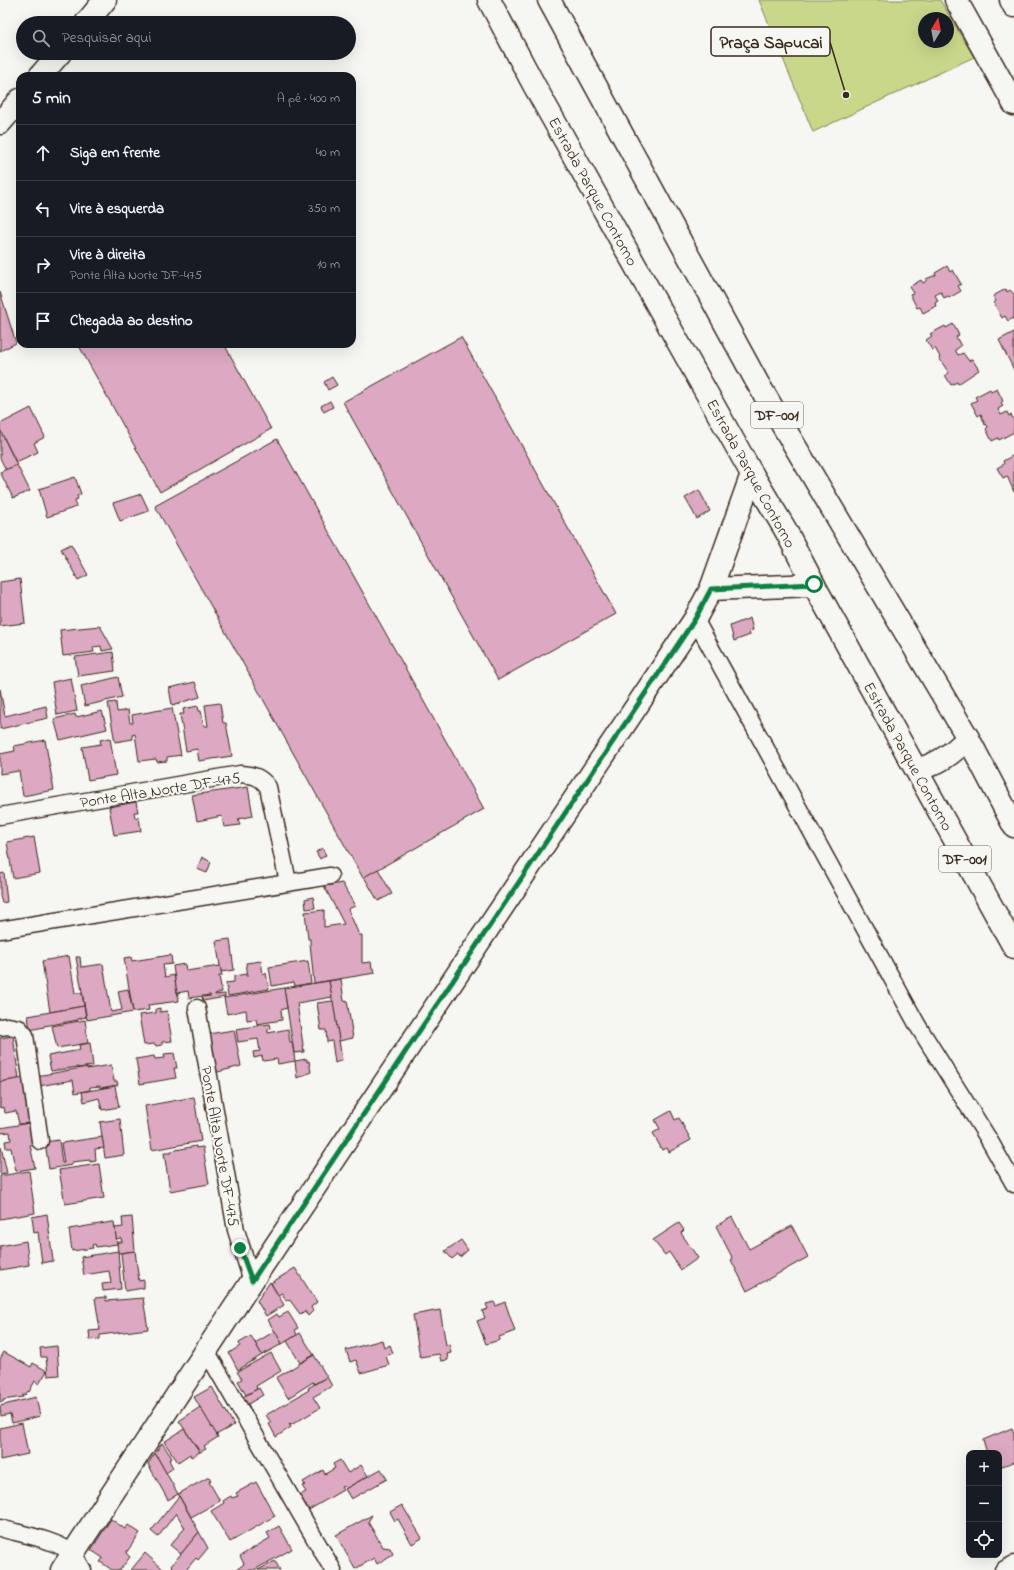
<!DOCTYPE html>
<html lang="pt">
<meta charset="utf-8">
<style>
:root{--surface:#171b24;--page:#20242c;--text:#f1f3f6;--muted:#9ea1a6;--line:#363941}
body{margin:0;font-family:"Indie Flower",sans-serif;background:var(--page);color:var(--text)}
.controls{position:absolute;right:12px;bottom:12px;display:grid;overflow:hidden;border-radius:8px;box-shadow:0 4px 16px #0002}
.controls button{width:36px;height:36px;display:grid;place-items:center;padding:0;border:0;border-bottom:1px solid var(--line);background:var(--surface);color:var(--text);font:20px sans-serif}
.compass{position:absolute;left:918px;top:12px;width:36px;height:36px;border-radius:50%;background:var(--surface);box-shadow:0 4px 16px #0002;rotate:10deg}
.stop{position:absolute;width:12px;height:12px;margin:-9px;border:3px solid #0b8043;border-radius:50%;background:#fff}
.stop.end{background:#0b8043;border-color:#fff;box-shadow:0 1px 4px #0008}
.list{margin:0;padding:0;list-style:none}
h2{display:flex;justify-content:space-between;align-items:center;height:52px;margin:0;padding:0 16px;font-size:17px}
h2 small{font-size:13px;font-weight:400;color:var(--muted)}
.list li{display:grid;grid-template-columns:26px 1fr auto;gap:12px;align-items:center;box-sizing:border-box;height:56px;padding:0 16px;border-top:1px solid var(--line)}
.list b{display:block;font-size:15px;white-space:nowrap}
.list p{margin:0;font-size:13px;white-space:nowrap;color:var(--muted)}
.list em{font-size:13px;font-style:normal;color:var(--muted)}
.icon{flex:none;width:22px;height:22px;fill:none;stroke:currentColor;stroke-width:2;stroke-linecap:round;stroke-linejoin:round}
.map{position:relative;flex:none;width:1014px;height:1570px;overflow:hidden}
.search{position:absolute;background:var(--surface);box-shadow:0 4px 16px #0002;left:16px;top:16px;width:340px;height:44px;display:flex;align-items:center;gap:10px;box-sizing:border-box;padding:0 14px;border-radius:22px;color:var(--muted);font-size:15px}
.panel{position:absolute;background:var(--surface);box-shadow:0 4px 16px #0002;left:16px;top:72px;width:340px;height:276px;border-radius:12px}
.map>svg:first-child{display:block}
.green{fill:#c9d78b;stroke:#828054;fill-rule:evenodd}
.building{fill:#dca8c2;stroke:#3b2a1e}
.lines{fill:none;stroke-linecap:round;stroke-linejoin:round}
.street-casing{stroke:#3b2a1e;stroke-width:19}
.secondary-casing{stroke:#3b2a1e;stroke-width:25}
.highway-casing{stroke:#3b2a1e;stroke-width:25}
.street{stroke:#f6f6f2;stroke-width:16}
.secondary{stroke:#f6f6f2;stroke-width:22}
.highway{stroke:#f6f6f2;stroke-width:22}
.route{stroke:#0b8043;stroke-width:5}
.labels{text-anchor:middle;stroke-width:4;stroke-linejoin:round;paint-order:stroke}
.shield{fill:#f6f6f2;stroke:#73675e;stroke-width:1}
.shield-label{font-size:15px;font-weight:bold;fill:#3b2a1e}
.street-label{font-size:16px;fill:#3b2a1e;stroke:#f6f6f2}
.leader{fill:none;stroke:#3b2a1e;stroke-width:1.5}
.callout-dot{fill:#3b2a1e;stroke:#f6f6f2;stroke-width:1.5}
.callout{fill:#f6f6f2;stroke:#3b2a1e;stroke-width:1.5}
.callout-label{font-size:17px;text-anchor:middle;font-weight:bold;fill:#3b2a1e}
</style>
<div class="map">
<svg width="1014" height="1570" viewBox="0 0 1014 1570">
<rect width="100%" height="100%" fill="#f6f6f2"/>
<filter id="ink" filterUnits="userSpaceOnUse"><feTurbulence type="fractalNoise" baseFrequency=".025" numOctaves="2"/><feDisplacementMap in="SourceGraphic" scale="8" xChannelSelector="R" yChannelSelector="G"/><feConvolveMatrix kernelMatrix="1 2 1 2 8 2 1 2 1" color-interpolation-filters="sRGB"/></filter>
<g filter="url(#ink)">
<path class="green" d="M759,0H940L974,57L813,132ZM924,18H948V42H924Z"/>
<g class="building">
<path d="M947,266L950,272L953,270L961,284L958,286L961,291L949,298L948,296L944,298L941,292L935,295L938,301L935,303L936,306L923,313L920,307L917,308L910,294L913,293L909,287L921,280L923,283L926,281V279L936,275L935,273Z"/>
<path d="M1006,289L1007,292L1010,290L1014,294V318L1008,321L1005,316L1002,318L994,303L996,301L993,296Z"/>
<path d="M0,292L16,343L0,351Z"/>
<path d="M953,324L959,335L956,337L961,346L955,350L958,355L963,353L969,361L972,359L979,370L958,384L957,382L951,385L945,375L949,373L939,358L940,357L935,348L932,350L926,340L932,336L930,334L945,326L946,328Z"/>
<path d="M1014,332V370L999,340Z"/>
<path d="M461,337L616,614L498,680L343,402Z"/>
<path d="M78,344H224L271,429L160,492Z"/>
<path d="M332,377L337,385L328,390L324,382Z"/>
<path d="M990,389L991,392L997,389L1003,401L1001,403L1003,406L998,409L1001,415L1007,412L1009,416L1011,415L1014,420V429L1013,430L1014,432L999,440L998,438L992,441L986,429L988,427L986,424L985,425L981,414L978,416L971,403L977,400L975,397Z"/>
<path d="M330,401L333,407L324,412L321,406Z"/>
<path d="M31,408L45,437L34,443L38,452L16,462L0,430V424Z"/>
<path d="M0,430L17,465L6,470L0,458Z"/>
<path d="M277,439L484,809L363,878L155,506Z"/>
<path d="M1014,455V492L1007,476L1003,478L997,468L1004,464L1003,461Z"/>
<path d="M17,465L30,491L13,498L0,472Z"/>
<path d="M75,477L81,494L77,496L78,499L75,500L76,507L47,517L39,489Z"/>
<path d="M699,490L710,511L697,519L685,498Z"/>
<path d="M141,494L149,511L120,521L113,503Z"/>
<path d="M71,544L88,575L78,580L61,549Z"/>
<path d="M20,579L25,623L0,626V582Z"/>
<path d="M750,618L753,630L749,631L750,635L734,641L730,626Z"/>
<path d="M100,626L113,649L102,651L101,646L93,647L94,652L63,656L60,630Z"/>
<path d="M113,652L115,671L78,676L75,657Z"/>
<path d="M118,677L122,697L85,706L81,686Z"/>
<path d="M71,678L77,711L57,715L52,682Z"/>
<path d="M195,682L200,697L172,705L169,688Z"/>
<path d="M0,689L5,716L46,706L48,718L0,729Z"/>
<path d="M116,702L117,712L128,710L130,723H133L132,715L172,708L181,755L167,757V761L157,762L156,759L139,761L135,734L132,735L133,739L115,742L108,703Z"/>
<path d="M220,703L223,723H226L232,756L199,761L197,749L186,751L180,714H184L183,709L198,706L199,711H201L204,726H208L205,705Z"/>
<path d="M102,711L107,729L60,740L54,719L75,714L76,717Z"/>
<path d="M110,738L116,775L88,780L82,747L101,744L100,740Z"/>
<path d="M45,740L54,790L23,796L19,771L0,774V754L15,751L14,746Z"/>
<path d="M248,787L253,816L238,819L240,825L224,827L222,816L197,821L192,795Z"/>
<path d="M136,802L138,812H134L135,818L139,817L141,831L114,835L109,807Z"/>
<path d="M34,837L40,873L13,878L7,842Z"/>
<path d="M322,848L326,855L320,859L316,852Z"/>
<path d="M202,857L211,862L207,873L197,869Z"/>
<path d="M378,869L392,894L378,901L364,877Z"/>
<path d="M4,873L7,902L2,903L0,896V874Z"/>
<path d="M342,883L355,906L348,909L359,935H362V963L371,962L372,968H374L375,973L314,983L310,943V939H308L305,912L324,910V927L344,924L324,886Z"/>
<path d="M313,897L315,908L306,909L305,899Z"/>
<path d="M230,939L234,970L221,972L216,941Z"/>
<path d="M171,955L172,964L163,965L165,977L174,975L179,1001L148,1005L149,1010L133,1012L124,958L131,957L132,961Z"/>
<path d="M69,956L75,993H82L84,1006L50,1012L42,961Z"/>
<path d="M76,957H80L81,967L103,964L111,1012L122,1010L118,991L128,989L133,1012L87,1020Z"/>
<path d="M261,961L263,974L266,973L269,989L228,996L226,983L234,982V976L246,974V976H248L246,963Z"/>
<path d="M308,961L311,983L295,986L294,982L272,986L269,967Z"/>
<path d="M185,964L186,971L220,966L222,976H219L222,992L215,994V995L225,994V997L203,1001L202,997L211,996L210,995L189,998L188,991L177,993L173,966Z"/>
<path d="M341,979L344,1001L347,1000L353,1038L339,1041L329,981Z"/>
<path d="M329,981L332,997L297,1003L304,1052L294,1053L284,988Z"/>
<path d="M284,988L287,1008L281,1010L282,1020L257,1024L256,1019L247,1020L246,1010L227,1014L224,998Z"/>
<path d="M333,1001L342,1060L335,1063L332,1041L327,1042L326,1030H321L317,1003Z"/>
<path d="M84,1006L86,1017L78,1019V1020L44,1026V1027L30,1030L28,1016Z"/>
<path d="M160,1008V1012L167,1011L172,1041L162,1042V1045L156,1046L155,1044L144,1045L139,1015L156,1013V1009Z"/>
<path d="M85,1020L88,1043L57,1048L52,1026Z"/>
<path d="M270,1024L271,1028L268,1029V1033L288,1029L290,1042H292L295,1061L278,1064L277,1059L263,1061L262,1056L254,1058L253,1052L260,1051L258,1039L238,1042L236,1029Z"/>
<path d="M234,1030L241,1066L214,1073L208,1034Z"/>
<path d="M13,1036L19,1079L0,1082V1038Z"/>
<path d="M90,1043L93,1066L78,1068V1067L51,1071L48,1056L80,1050L79,1045Z"/>
<path d="M174,1053L177,1068H174L176,1078L140,1084L136,1059L154,1056L155,1059L165,1058L164,1054Z"/>
<path d="M307,1059V1062L309,1061L311,1072L297,1078L295,1061Z"/>
<path d="M111,1065L114,1081H117L118,1085L100,1088V1086L90,1087V1090L75,1093L73,1080L39,1086L37,1076L87,1067V1069Z"/>
<path d="M23,1078L29,1123L19,1124L16,1111L5,1113L4,1107L0,1108V1082Z"/>
<path d="M115,1086L119,1107L102,1110L99,1098L84,1102L82,1092Z"/>
<path d="M194,1097L201,1141L152,1150L145,1106Z"/>
<path d="M671,1111L675,1120L679,1118L691,1140L669,1152L667,1148L662,1150L653,1133L660,1129L655,1120Z"/>
<path d="M120,1119L124,1155L105,1158L100,1122Z"/>
<path d="M29,1123L32,1145H30L35,1168L16,1171L11,1148H6L5,1141L11,1140L10,1132L1,1133L0,1128Z"/>
<path d="M102,1137L104,1148L95,1149L96,1161L90,1162V1160L72,1162V1165L49,1169L45,1142L59,1140L62,1163H64L61,1143Z"/>
<path d="M196,1146V1148L203,1147L209,1184L170,1191L164,1153H171V1151Z"/>
<path d="M1,1147L7,1173L0,1174V1148Z"/>
<path d="M99,1164L104,1198L65,1204L59,1170Z"/>
<path d="M29,1171L35,1213L0,1219V1176Z"/>
<path d="M47,1214L53,1261L42,1263L38,1232L34,1233L32,1217Z"/>
<path d="M132,1217L135,1251L118,1253L117,1242H122L121,1238L116,1239L115,1228L123,1227L122,1218Z"/>
<path d="M732,1217L749,1249L792,1226L808,1257L747,1291L731,1260L733,1259L716,1226Z"/>
<path d="M112,1222H114L117,1244L96,1247L95,1244L92,1245L93,1248L72,1251L69,1229Z"/>
<path d="M679,1223L684,1230L681,1233L698,1258L681,1270L669,1252L665,1255L653,1240Z"/>
<path d="M461,1240L468,1250L460,1257L458,1254L452,1259L445,1251Z"/>
<path d="M26,1241L29,1265L0,1270V1246Z"/>
<path d="M118,1251L121,1289L103,1291L102,1284L111,1283L109,1271L84,1275L81,1257Z"/>
<path d="M135,1251L139,1281L144,1280V1288L125,1291L121,1253Z"/>
<path d="M295,1268L317,1302L311,1307L313,1311L308,1316L305,1311L300,1314L289,1299L286,1301L282,1293L278,1295L271,1283Z"/>
<path d="M270,1282L284,1305L266,1316L257,1301Z"/>
<path d="M106,1297V1301L143,1298L148,1329L100,1335V1339L90,1340L89,1331L100,1330L95,1298Z"/>
<path d="M494,1302L496,1306L505,1302L515,1331L499,1337L500,1340L486,1344L477,1321L485,1318L482,1311L488,1309L486,1304Z"/>
<path d="M440,1310L446,1345L449,1344L451,1353L447,1354L448,1360L441,1361L439,1354L420,1357L413,1315Z"/>
<path d="M288,1312L298,1328L295,1330L297,1335L282,1344L268,1320L277,1314L279,1317Z"/>
<path d="M275,1331L282,1344L262,1355L255,1343Z"/>
<path d="M300,1333L314,1355L300,1363L287,1341Z"/>
<path d="M251,1336L262,1355L238,1370L229,1353L240,1346L239,1343Z"/>
<path d="M382,1340L384,1348L390,1345L393,1353L386,1356L389,1365L361,1373L356,1360L350,1362L346,1350Z"/>
<path d="M57,1346L59,1375L48,1376L46,1357H41L40,1348Z"/>
<path d="M4,1352L31,1367L33,1363L47,1371L39,1384L35,1381L29,1392L28,1391L25,1395H23V1397L3,1400V1402H0V1359Z"/>
<path d="M271,1353L281,1371L256,1386L257,1389L246,1395L238,1381L242,1379L237,1372Z"/>
<path d="M314,1355L327,1377L314,1384L313,1382L288,1398L276,1378Z"/>
<path d="M327,1377L332,1386L313,1397L320,1408L291,1425L289,1424L291,1427L276,1437L269,1424L271,1423L266,1415L309,1390L308,1388Z"/>
<path d="M212,1387L234,1425L216,1435L194,1397Z"/>
<path d="M259,1388L263,1395L248,1404L250,1408L247,1410L241,1398Z"/>
<path d="M36,1397L40,1416L12,1423L10,1414L1,1416L0,1406Z"/>
<path d="M200,1407L218,1437L204,1446L206,1449L200,1452L179,1421Z"/>
<path d="M22,1423L28,1454L0,1460V1428Z"/>
<path d="M1012,1428L1014,1433V1462L999,1467V1453H987L983,1440Z"/>
<path d="M184,1429L200,1452L191,1457L190,1454L178,1462L164,1442Z"/>
<path d="M162,1443L172,1458L169,1460L173,1468L166,1473L155,1453Z"/>
<path d="M155,1453L178,1494L168,1500L148,1464Z"/>
<path d="M340,1460L348,1473L361,1465L368,1476L345,1489L344,1486L341,1487L343,1490L307,1511L298,1496L306,1492L302,1486L305,1485L303,1482L323,1470L325,1474L335,1468L333,1464Z"/>
<path d="M381,1469L387,1479L351,1499L345,1489Z"/>
<path d="M209,1477L211,1480L209,1482L220,1501L191,1517L178,1494Z"/>
<path d="M256,1482L275,1516L230,1542L211,1511L224,1503L223,1501L226,1499L231,1496L232,1498L238,1496L236,1493Z"/>
<path d="M179,1496L199,1532L181,1554L170,1545L185,1528L176,1513L158,1537L151,1531Z"/>
<path d="M402,1505L422,1538L412,1544L398,1519L395,1521L390,1512Z"/>
<path d="M372,1515L368,1522L383,1547L390,1548L393,1554L377,1564L374,1558L355,1569L336,1535Z"/>
<path d="M111,1519L125,1529L128,1525L140,1533L126,1553L130,1557L120,1570H112L102,1563L100,1562L103,1558L91,1550Z"/>
<path d="M279,1526L292,1549L254,1570H236L244,1564L240,1556L270,1538L267,1533Z"/>
<path d="M199,1532L208,1548L198,1560L196,1558L186,1570H175L171,1566Z"/>
<path d="M145,1553L164,1570H131Z"/>
<path d="M275,1561L280,1570H258Z"/>
</g>
<g class="lines">
<defs>
<g id="street">
<path d="M695,619L918,1026L988,1138L1014,1184"/>
<path d="M0,816L240,774C253,775 260,776 268,787L288,882"/>
<path d="M0,930L330,876"/>
<path d="M197,1008L236,1230L252,1281"/>
<path d="M0,1027L8,1026L19,1028L25,1035L40,1141"/>
<path d="M207,1352L333,1570"/>
<path d="M0,1528C20,1534 58,1540 73,1554C77,1559 80,1565 83,1570"/>
<path d="M1003,1570L1014,1564"/>
</g>
<g id="secondary">
<path d="M956,0L1014,104"/>
<path d="M1011,0L1014,6"/>
<path d="M86,23L105,0"/>
<path d="M40,76L60,53"/>
<path d="M0,123L20,100"/>
<path d="M711,589L814,585"/>
<path d="M62,1570L252,1281L695,619L711,589L752,474"/>
</g>
<g id="highway">
<path d="M489,0L534,85L752,474L785,529L814,585L1014,947"/>
<path d="M549,0L757,382L968,738L1014,826"/>
<path d="M917,770C939,763 951,755 968,738"/>
</g>
</defs>
<use href="#street" class="street-casing"/>
<use href="#secondary" class="secondary-casing"/>
<use href="#highway" class="highway-casing"/>
<use href="#street" class="street"/>
<use href="#secondary" class="secondary"/>
<use href="#highway" class="highway"/>
</g>
</g>
<g class="lines" filter="url(#ink)">
<path class="route" d="M240,1248L252,1281L695,619L711,589L814,584"/>
</g>
<g class="labels">
<g class="shield">
<rect x="751" y="402" width="52" height="26" rx="3"/>
<rect x="939" y="846" width="52" height="26" rx="3"/>
</g>
<g class="shield-label">
<text x="777" y="420">DF-001</text>
<text x="965" y="864">DF-001</text>
</g>
<g class="street-label">
<text transform="translate(594 191) rotate(61)" y="6">Estrada Parque Contorno</text>
<text transform="translate(752 473) rotate(61)" y="6">Estrada Parque Contorno</text>
<text transform="translate(909 756) rotate(61)" y="6">Estrada Parque Contorno</text>
<text transform="translate(160 789) rotate(-9)" y="6">Ponte Alta Norte DF-475</text>
<text transform="translate(221 1146) rotate(80)" y="6">Ponte Alta Norte DF-475</text>
</g>
</g>
<path class="leader" d="M846 95L830 42"/>
<circle class="callout-dot" cx="846" cy="95" r="4"/>
<rect class="callout" x="711" y="27" width="119" height="29" rx="4"/>
<g class="callout-label">
<text x="771" y="48">Praça Sapucai</text>
</g>
</svg>
<div class="controls">
<button>+</button>
<button>−</button>
<button><svg class="icon" aria-label="locate" viewBox="0 0 24 24"><circle cx="12" cy="12" r="6"/><path d="M12 2v4M12 18v4M2 12h4M18 12h4"/></svg></button>
</div>
<svg class="compass" viewBox="-18 -18 36 36"><path d="M0-13l5 13h-10z" fill="#e53935"/><path d="M0 13l5-13h-10z" fill="#9ea1a6"/></svg>
<div class="stop" style="left:814px;top:584px"></div>
<div class="stop end" style="left:240px;top:1248px"></div>
<div class="search"><svg class="icon" aria-label="search" viewBox="0 0 24 24"><circle cx="10" cy="10" r="6"/><path d="M15 15l6 6"/></svg>Pesquisar aqui</div>
<section class="panel">
<h2>5 min<small>A pé · 400 m</small></h2>
<ul class="list">
<li><svg class="icon" aria-label="ahead" viewBox="0 0 24 24"><path d="M12 20V5M6 11l6-6 6 6"/></svg><div><b>Siga em frente</b></div><em>40 m</em></li>
<li><svg class="icon" aria-label="left" viewBox="0 0 24 24"><path d="M17 20v-9H6M10 6l-5 5 5 5"/></svg><div><b>Vire à esquerda</b></div><em>350 m</em></li>
<li><svg class="icon" aria-label="right" viewBox="0 0 24 24"><path d="M7 20v-9h11M14 6l5 5-5 5"/></svg><div><b>Vire à direita</b><p>Ponte Alta Norte DF-475</p></div><em>10 m</em></li>
<li><svg class="icon" aria-label="arrive" viewBox="0 0 24 24"><path d="M6 21V4h12l-3 4 3 4H6"/></svg><div><b>Chegada ao destino</b></div></li>
</ul>
</section>
</div>
